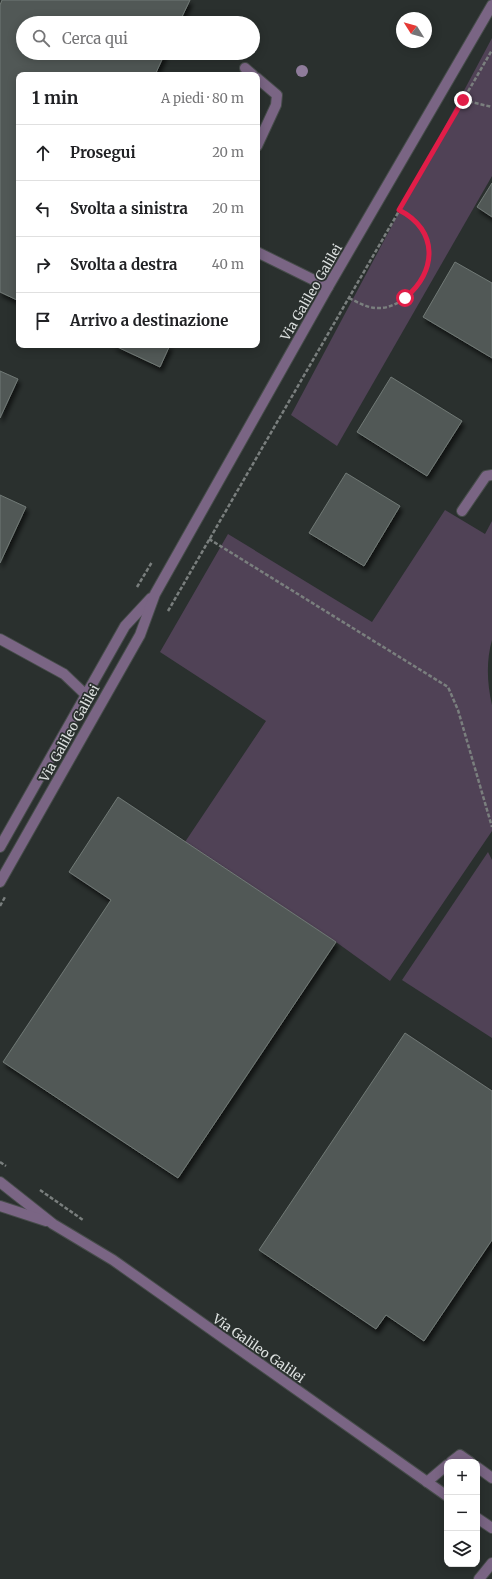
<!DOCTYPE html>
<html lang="it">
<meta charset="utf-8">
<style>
:root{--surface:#fff;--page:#f2f2f2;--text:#202124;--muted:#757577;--line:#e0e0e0}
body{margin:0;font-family:Merriweather,serif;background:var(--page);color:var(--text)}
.controls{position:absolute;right:12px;bottom:12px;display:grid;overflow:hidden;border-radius:8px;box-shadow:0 2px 10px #0003}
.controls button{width:36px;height:36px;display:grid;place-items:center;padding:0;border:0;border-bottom:1px solid var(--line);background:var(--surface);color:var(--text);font:20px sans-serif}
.compass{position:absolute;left:396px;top:12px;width:36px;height:36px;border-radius:50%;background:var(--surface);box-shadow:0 2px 10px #0003;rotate:307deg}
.stop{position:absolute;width:12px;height:12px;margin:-9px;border:3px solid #e11d48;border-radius:50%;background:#fff}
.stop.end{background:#e11d48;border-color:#fff;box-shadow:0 1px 4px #0008}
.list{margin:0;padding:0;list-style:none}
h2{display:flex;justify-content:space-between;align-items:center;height:52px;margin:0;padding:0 16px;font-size:17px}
h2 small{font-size:13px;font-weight:400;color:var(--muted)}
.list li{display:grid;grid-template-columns:26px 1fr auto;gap:12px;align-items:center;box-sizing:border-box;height:56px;padding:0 16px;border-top:1px solid var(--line)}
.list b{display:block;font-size:15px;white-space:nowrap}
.list em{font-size:13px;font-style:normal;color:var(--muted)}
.icon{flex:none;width:22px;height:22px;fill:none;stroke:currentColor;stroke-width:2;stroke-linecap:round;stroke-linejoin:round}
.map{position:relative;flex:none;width:492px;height:1579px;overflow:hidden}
.search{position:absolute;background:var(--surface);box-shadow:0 2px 10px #0003;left:16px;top:16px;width:244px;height:44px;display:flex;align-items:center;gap:10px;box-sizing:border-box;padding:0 14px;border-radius:22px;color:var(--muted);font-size:15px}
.panel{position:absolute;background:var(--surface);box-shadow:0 2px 10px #0003;left:16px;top:72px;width:244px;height:276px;border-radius:8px}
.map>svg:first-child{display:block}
.green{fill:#504256}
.building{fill:#515956;stroke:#717976;filter:url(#shadow)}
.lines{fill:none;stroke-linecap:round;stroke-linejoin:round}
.minor-casing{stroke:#464c4a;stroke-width:12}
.path{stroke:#7a7f7e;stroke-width:2.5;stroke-dasharray:4 2;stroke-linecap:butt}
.minor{stroke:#7a6584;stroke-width:10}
.tree{fill:#8f7c9b}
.route{stroke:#e11d48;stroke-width:5}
.labels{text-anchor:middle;stroke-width:3.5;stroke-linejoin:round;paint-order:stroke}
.street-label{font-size:13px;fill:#dce0df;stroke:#2a302e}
</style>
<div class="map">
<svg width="492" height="1579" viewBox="0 0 492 1579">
<defs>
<filter id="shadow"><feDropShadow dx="2.5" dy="4.5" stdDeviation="2" flood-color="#0009"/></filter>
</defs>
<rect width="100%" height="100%" fill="#2a302e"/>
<g class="green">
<path d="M492,38V176L337,446L291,415Z"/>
<path d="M445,510L485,534L492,521V640C486,661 487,683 492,705V831L390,981L336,942L185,842L266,721L160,652L228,534L372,622Z"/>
<path d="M488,852L492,860V1038L402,980Z"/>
</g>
<g class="building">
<path d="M2,0H190L179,23H23V53H165L155,75H19V301L0,292V5Z"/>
<path d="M492,183V217L477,207Z"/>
<path d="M455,262L492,283V358L423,317Z"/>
<path d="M113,345H170L160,367Z"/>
<path d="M0,371L18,379L0,418Z"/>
<path d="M391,377L462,421L427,476L357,432Z"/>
<path d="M346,473L400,506L364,566L309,533Z"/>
<path d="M0,495L26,507L0,563Z"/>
<path d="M118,797L336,942L178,1178L3,1062L111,900L69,872Z"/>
<path d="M405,1033L492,1091V1240L424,1341L386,1315L376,1329L259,1250Z"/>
</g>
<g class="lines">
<defs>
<g id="minor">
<path d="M245,68L253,75"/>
<path d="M257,78L277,95L276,105L257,146"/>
<path d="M257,252L328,287"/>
<path d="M462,511L486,476L492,475"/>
<path d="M0,639L64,674L86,695"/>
<path d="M0,847L125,626L151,598"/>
<path d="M0,882L140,635L155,594L328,287L492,5"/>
<path d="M0,1182L53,1224L113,1260L447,1496"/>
<path d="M0,1206L46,1221"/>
<path d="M451,1462L460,1455L470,1462"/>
<path d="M477,1467L492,1478"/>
<path d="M427,1482L447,1465"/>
<path d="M477,1518L492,1528"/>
<path d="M479,1579L492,1563"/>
</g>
</defs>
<use href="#minor" class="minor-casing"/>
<g class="path">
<path d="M463,100L492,107"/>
<path d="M349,298C359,303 369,309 380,308C390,308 400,302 408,296C439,270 435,229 399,210"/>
<path d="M209,539L448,687L458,710L492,827"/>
<path d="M137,587L152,562"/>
<path d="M168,611L492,50"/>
<path d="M0,906L5,897"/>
<path d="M0,1162L6,1166"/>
<path d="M40,1190L83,1220"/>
</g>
<use href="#minor" class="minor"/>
</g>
<circle class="tree" cx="302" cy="71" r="6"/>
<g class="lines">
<path class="route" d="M405,298C437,272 439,230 399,210L463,100"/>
</g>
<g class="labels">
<g class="street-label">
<text transform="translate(311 292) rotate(-60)" y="5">Via Galileo Galilei</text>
<text transform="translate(69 733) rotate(-61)" y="5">Via Galileo Galilei</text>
<text transform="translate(259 1348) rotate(35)" y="5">Via Galileo Galilei</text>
</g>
</g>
</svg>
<div class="controls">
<button>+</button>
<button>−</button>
<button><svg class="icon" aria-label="layers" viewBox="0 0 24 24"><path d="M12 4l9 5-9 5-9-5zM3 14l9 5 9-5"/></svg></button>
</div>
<svg class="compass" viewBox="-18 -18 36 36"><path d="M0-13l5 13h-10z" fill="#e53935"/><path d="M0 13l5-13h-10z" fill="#757577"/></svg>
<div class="stop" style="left:405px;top:298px"></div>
<div class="stop end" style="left:463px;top:100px"></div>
<div class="search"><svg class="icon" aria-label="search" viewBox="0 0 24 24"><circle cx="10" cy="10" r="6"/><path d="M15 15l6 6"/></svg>Cerca qui</div>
<section class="panel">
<h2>1 min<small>A piedi · 80 m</small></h2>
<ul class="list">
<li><svg class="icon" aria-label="ahead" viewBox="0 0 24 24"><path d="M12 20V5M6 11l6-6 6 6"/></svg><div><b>Prosegui</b></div><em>20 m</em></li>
<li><svg class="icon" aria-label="left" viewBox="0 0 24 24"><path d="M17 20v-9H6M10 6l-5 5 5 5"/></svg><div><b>Svolta a sinistra</b></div><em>20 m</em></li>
<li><svg class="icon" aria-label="right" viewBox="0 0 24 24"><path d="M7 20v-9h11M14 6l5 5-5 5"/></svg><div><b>Svolta a destra</b></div><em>40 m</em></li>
<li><svg class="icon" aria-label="arrive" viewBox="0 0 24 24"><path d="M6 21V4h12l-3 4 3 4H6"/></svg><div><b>Arrivo a destinazione</b></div></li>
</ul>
</section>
</div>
